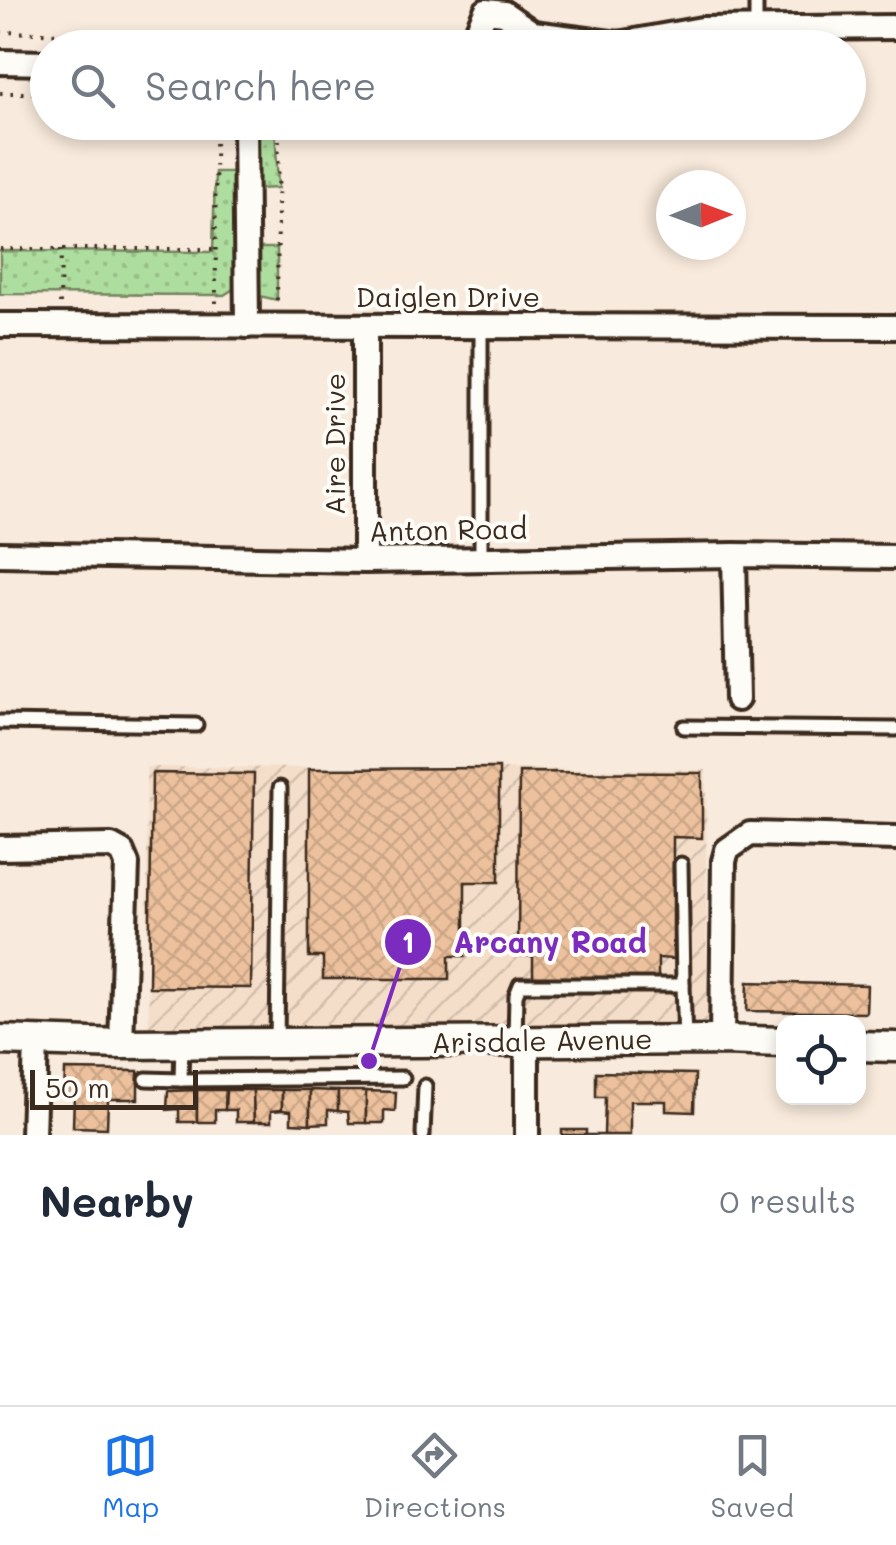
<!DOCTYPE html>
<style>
:root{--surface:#fff;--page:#f6f6f7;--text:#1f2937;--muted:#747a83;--line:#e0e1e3;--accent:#1a73e8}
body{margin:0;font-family:Mali,sans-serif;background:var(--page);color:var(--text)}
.controls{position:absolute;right:30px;bottom:30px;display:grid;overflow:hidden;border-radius:20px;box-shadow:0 5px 15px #0003}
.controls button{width:90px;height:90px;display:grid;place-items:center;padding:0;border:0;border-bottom:2px solid var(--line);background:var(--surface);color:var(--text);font:50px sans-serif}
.compass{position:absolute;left:656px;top:170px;width:90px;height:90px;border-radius:50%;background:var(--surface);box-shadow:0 5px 15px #0003;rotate:89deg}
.scale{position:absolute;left:30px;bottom:25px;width:168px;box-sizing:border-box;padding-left:10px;border:5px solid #3b2a1e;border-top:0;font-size:28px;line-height:35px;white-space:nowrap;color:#3b2a1e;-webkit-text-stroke:8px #fdfcf7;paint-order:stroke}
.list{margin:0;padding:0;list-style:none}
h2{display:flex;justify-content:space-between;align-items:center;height:130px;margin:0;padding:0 40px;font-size:42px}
h2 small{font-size:32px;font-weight:400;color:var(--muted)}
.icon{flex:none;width:55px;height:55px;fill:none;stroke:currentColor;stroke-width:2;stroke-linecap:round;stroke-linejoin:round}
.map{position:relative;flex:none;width:896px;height:1135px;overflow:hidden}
.search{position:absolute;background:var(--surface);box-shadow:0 5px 15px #0003;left:30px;right:30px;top:30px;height:110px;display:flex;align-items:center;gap:25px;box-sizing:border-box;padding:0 35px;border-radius:55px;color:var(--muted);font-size:38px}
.sheet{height:270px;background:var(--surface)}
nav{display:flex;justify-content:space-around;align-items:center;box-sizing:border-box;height:140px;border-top:2px solid var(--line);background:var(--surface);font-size:28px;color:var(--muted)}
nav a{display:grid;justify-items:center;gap:5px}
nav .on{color:var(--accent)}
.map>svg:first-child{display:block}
.industrial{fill:url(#industrial-furrows)}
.grass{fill:url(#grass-dots);stroke:#74845e;stroke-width:2.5}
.building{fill:url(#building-cross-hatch);stroke:#3b2a1e;stroke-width:2.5}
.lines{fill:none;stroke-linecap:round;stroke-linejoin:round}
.service-casing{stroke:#3b2a1e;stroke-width:19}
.minor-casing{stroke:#3b2a1e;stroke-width:30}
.tertiary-casing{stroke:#3b2a1e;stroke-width:35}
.path{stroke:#3b2a1e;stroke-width:4;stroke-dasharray:2.5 8;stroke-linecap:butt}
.service{stroke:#fdfcf7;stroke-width:11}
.minor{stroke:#fdfcf7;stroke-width:22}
.tertiary{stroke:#fdfcf7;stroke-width:28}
.labels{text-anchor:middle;stroke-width:8;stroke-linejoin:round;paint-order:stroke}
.street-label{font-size:28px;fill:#3b2a1e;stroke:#fdfcf7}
.leader{fill:none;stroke:#7b2cbf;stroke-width:4}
.callout-dot{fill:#7b2cbf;stroke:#fdfcf7;stroke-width:4}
.mark-label{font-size:30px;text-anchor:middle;font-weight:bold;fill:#fff}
.callout-label{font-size:30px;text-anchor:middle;font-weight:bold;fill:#7b2cbf;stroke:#fdfcf7;stroke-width:8;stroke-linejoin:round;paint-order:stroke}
</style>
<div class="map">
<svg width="896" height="1135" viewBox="0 0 896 1135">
<defs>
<pattern id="industrial-furrows" width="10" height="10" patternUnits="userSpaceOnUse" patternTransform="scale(2.5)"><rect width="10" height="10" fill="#f5dec9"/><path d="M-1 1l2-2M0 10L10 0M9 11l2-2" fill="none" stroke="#d3bfac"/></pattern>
<pattern id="grass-dots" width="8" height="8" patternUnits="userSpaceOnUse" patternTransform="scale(2.5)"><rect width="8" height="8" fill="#aede9f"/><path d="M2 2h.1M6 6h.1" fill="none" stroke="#97bf88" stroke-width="1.8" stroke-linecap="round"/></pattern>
<pattern id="building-cross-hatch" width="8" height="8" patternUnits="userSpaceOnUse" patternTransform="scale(2.5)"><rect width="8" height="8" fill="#edc19d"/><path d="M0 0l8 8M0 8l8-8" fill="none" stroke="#cca687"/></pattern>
</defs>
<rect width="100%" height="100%" fill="#f8eadc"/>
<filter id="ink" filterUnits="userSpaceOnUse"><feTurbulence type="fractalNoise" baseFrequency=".01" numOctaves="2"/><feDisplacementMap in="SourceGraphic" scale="20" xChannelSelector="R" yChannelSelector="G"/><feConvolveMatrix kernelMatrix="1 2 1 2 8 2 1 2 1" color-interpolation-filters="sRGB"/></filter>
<g filter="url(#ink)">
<path class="industrial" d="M146,767L706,770L707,1028L149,1034Z"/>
<g class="grass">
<path d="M255,123H275L278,188L256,189Z"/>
<path d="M215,172H239L238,286L224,295L0,294V251L213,252Z"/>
<path d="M257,248H277V300L255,295Z"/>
</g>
<g class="building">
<path d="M499,768V882H465V956H449V979H323V957H309V769Z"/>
<path d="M519,772L702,773V838L673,837V959L658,958V980L533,979V956H518Z"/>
<path d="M152,773L254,774L251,988L149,987Z"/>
<path d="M748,982L867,985L866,1013L747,1011Z"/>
<path d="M65,1070L138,1071V1099H108L107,1128L73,1127L74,1095H64Z"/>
<path d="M596,1072L695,1074L694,1112L666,1111V1101H630V1135H562V1130H586V1135H604L605,1097H596Z"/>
<path d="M197,1090V1122H179V1109L167,1110L168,1091Z"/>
<path d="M197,1090H226L225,1110H215V1122H197Z"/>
<path d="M226,1090H253L254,1122H236V1110H225Z"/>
<path d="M253,1090H282V1110L271,1111V1122H254Z"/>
<path d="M282,1090H310V1124L291,1123V1111L282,1110Z"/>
<path d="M310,1090L338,1091V1111L328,1110V1123L310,1124Z"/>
<path d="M338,1091H366V1123H349L348,1112L338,1111Z"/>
<path d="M366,1091L396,1092L395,1111L384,1110V1123H366Z"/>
</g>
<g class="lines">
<defs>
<g id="service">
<path d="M756,0V29"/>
<path d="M481,327V559"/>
<path d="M0,722L196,725"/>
<path d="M684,727L896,729"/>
<path d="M683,985L685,1040"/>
<path d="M515,1040L516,995L520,985H683L681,864"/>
<path d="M182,1044L181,1080L403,1078"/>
<path d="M277,1044L280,788"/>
<path d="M146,1079L181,1080"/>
<path d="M423,1135L425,1086"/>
</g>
<g id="minor">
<path d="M464,48L472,42L486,11L504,13L533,33L618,44L702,29L896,27"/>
<path d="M0,62L48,63"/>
<path d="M245,122L247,326"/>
<path d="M0,325L896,327"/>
<path d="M365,326V561"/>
<path d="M0,554L365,561L734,555L896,557"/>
<path d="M734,555L737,699"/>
<path d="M0,848L111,846L122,852L127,864L121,1044"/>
<path d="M722,1040L724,861L727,850L750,834L896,838"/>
<path d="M527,1042V1135"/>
<path d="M33,1135L36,1042"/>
</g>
<g id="tertiary">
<path d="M0,1040L121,1044L722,1040L784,1042"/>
<path d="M858,1046L896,1047"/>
</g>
</defs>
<use href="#service" class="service-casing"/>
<use href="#minor" class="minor-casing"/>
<use href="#tertiary" class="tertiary-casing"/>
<g class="path">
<path d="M0,32L302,40"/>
<path d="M301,40L317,39L375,48"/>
<path d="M277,48L291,41"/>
<path d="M0,93H48"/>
<path d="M215,122L216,303"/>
<path d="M0,249H216"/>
<path d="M277,300L279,122"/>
<path d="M60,304L61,249"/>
</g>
<use href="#service" class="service"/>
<use href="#minor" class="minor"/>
<use href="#tertiary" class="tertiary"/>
</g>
</g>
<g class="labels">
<g class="street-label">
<text x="448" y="307">Daiglen Drive</text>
<text transform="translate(335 444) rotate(-90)" y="10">Aire Drive</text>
<text transform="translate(448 530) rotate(-1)" y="10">Anton Road</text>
<text transform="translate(542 1041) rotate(-1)" y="10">Arisdale Avenue</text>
</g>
</g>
<path class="leader" d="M369 1061L408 942"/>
<g class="callout-dot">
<circle cx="369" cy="1061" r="10"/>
<circle cx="408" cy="942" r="25"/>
</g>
<g class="mark-label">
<text x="408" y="953">1</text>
</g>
<g class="callout-label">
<text x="550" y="953">Arcany Road</text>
</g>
</svg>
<div class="controls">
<button><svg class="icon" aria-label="locate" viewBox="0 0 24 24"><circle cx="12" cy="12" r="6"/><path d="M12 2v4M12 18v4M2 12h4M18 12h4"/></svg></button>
</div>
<svg class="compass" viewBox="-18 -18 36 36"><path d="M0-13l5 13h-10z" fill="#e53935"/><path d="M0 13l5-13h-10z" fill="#747a83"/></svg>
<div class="scale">50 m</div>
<div class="search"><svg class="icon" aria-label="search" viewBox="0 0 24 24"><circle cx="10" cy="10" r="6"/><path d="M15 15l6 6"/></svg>Search here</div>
</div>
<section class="sheet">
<h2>Nearby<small>0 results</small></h2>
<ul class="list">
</ul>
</section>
<nav>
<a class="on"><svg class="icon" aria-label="map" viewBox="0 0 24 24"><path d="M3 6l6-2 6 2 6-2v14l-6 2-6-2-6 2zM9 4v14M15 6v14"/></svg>Map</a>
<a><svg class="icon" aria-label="directions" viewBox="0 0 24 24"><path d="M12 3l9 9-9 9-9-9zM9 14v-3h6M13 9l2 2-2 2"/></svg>Directions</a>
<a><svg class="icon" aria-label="saved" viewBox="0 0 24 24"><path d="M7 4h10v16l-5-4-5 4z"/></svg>Saved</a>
</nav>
